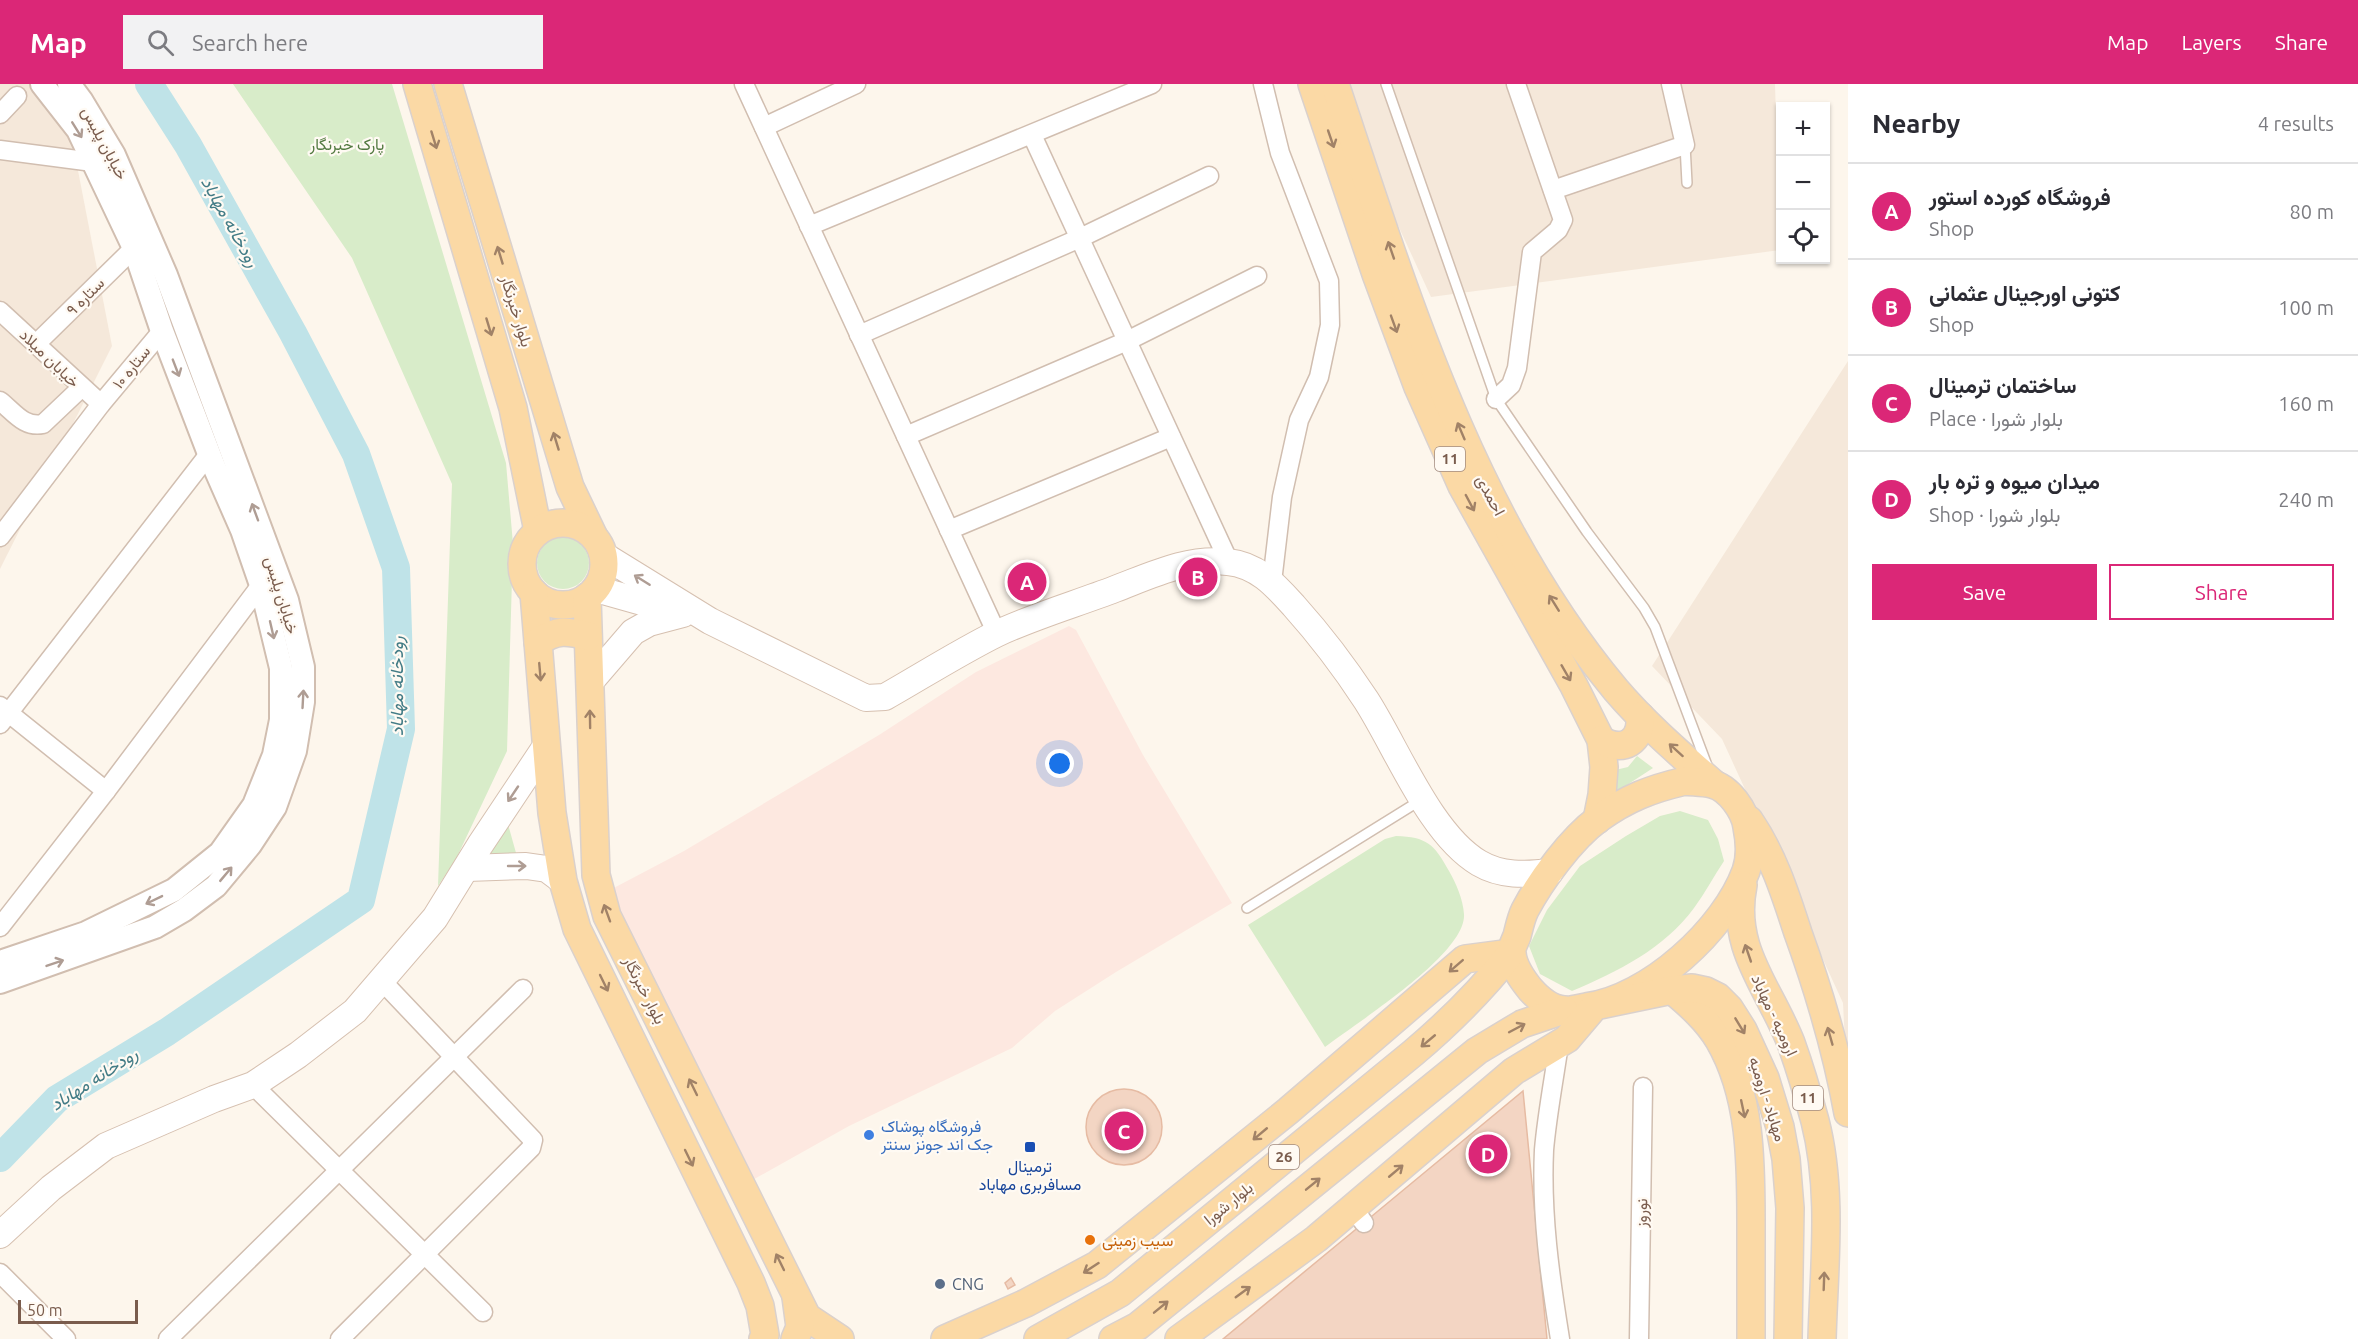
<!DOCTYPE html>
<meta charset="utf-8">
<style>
:root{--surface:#fff;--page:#f2f2f3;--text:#2b2b33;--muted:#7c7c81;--line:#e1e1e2;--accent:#db2777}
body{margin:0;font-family:Ubuntu,Vazirmatn,sans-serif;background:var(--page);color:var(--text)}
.controls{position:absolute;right:18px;top:18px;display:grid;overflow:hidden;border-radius:0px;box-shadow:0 2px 4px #0004}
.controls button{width:54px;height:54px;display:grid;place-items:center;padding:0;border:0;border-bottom:2px solid var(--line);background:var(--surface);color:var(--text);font:30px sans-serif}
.scale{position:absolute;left:18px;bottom:15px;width:120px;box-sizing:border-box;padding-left:6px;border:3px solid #7a5c4d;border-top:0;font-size:16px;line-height:21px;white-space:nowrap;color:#7a5c4d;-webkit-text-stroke:4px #fffaf3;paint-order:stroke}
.you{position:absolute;left:1060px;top:680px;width:21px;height:21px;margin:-15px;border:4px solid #fff;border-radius:50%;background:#1a73e8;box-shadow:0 0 0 9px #1a73e833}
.badge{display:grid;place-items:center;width:39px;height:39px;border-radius:50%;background:var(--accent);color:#fff;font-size:20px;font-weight:700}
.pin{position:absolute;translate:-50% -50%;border:3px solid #fff;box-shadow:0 2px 6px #0006}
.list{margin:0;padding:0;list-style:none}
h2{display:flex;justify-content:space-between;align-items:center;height:78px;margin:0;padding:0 24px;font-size:26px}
h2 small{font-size:20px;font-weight:400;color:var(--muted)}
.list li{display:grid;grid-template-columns:39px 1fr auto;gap:18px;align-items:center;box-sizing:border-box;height:96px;padding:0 24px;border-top:2px solid var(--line)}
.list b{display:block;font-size:22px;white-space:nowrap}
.list p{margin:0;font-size:20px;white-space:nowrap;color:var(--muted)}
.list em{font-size:20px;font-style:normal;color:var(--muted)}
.actions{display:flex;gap:12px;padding:18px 24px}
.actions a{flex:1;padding:14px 0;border:2px solid var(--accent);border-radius:0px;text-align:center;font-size:21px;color:var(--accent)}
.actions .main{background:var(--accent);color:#fff}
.icon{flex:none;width:33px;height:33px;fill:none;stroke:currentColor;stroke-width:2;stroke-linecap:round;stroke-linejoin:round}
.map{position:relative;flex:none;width:1848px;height:1255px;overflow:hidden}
header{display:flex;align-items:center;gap:36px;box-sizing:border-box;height:84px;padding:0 30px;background:var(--accent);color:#fff}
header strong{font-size:28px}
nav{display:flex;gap:33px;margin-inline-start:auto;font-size:21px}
.search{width:420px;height:54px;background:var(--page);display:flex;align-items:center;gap:15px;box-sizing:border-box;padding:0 21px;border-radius:0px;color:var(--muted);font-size:22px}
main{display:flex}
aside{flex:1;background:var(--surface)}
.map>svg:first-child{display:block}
.residential{fill:#f5e8da}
.commercial{fill:#fde8e0}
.green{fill:#d8ecc9}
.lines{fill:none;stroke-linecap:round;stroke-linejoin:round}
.river{stroke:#bfe3e8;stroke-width:28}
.building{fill:#f3d5c3;stroke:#e6bba3;stroke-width:1.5}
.service-casing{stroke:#d1beb0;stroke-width:12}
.minor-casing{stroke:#d1beb0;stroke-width:21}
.tertiary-casing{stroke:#d1beb0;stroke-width:26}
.secondary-casing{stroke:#d6c0b0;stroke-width:28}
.primary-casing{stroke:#dad1cd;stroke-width:30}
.service{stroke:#fff;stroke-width:9}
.minor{stroke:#fff;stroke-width:18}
.tertiary{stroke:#fff;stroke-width:22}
.secondary{stroke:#fff;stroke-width:26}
.primary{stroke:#fbd9a5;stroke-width:27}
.oneway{stroke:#af9d94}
.oneway2{stroke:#a18267}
.shop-dot{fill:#3f7fe0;stroke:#fffaf3;stroke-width:2}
.transit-dot{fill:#1a4fb4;stroke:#fffaf3;stroke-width:2}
.food-dot{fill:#e8710a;stroke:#fffaf3;stroke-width:2}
.service-dot{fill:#5c6f8a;stroke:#fffaf3;stroke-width:2}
.labels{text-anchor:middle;stroke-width:4.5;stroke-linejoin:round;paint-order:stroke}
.shield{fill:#fffaf3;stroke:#a28b7f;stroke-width:1.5}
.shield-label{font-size:15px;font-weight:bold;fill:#7a5c4d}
.street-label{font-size:16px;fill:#7a5c4d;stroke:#fffaf3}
.park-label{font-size:16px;fill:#537a41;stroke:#fffaf3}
.shop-label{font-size:16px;fill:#366cbe;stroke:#fffaf3;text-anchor:start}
.transit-label{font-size:16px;fill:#164399;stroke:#fffaf3}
.food-label{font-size:16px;fill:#c56008;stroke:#fffaf3;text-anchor:start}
.service-label{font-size:16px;fill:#4e5e75;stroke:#fffaf3;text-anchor:start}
.water-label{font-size:18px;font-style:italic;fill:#437c86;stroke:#fffaf3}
</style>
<header>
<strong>Map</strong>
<div class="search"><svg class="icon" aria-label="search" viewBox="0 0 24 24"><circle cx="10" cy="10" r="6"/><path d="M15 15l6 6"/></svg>Search here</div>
<nav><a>Map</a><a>Layers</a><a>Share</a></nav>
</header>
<main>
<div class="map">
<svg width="1848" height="1255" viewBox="0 0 1848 1255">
<rect width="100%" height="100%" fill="#fdf6ec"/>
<g class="residential">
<path d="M0,0H33L68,35L112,262L0,485Z"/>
<path d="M1333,0H1775L1780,166L1431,213Z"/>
<path d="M1848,277V1018L1843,919L1722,655L1652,582Z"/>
</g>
<path class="commercial" d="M1069,542L1076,546L1143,671L1232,819L1116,888L1055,927L1012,964L849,1042L749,1098L608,807L684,767L879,651L976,588Z"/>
<g class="green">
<path d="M233,0H392L506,379L513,460L507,667L456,775L438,802L452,400L352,174Z"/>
<circle cx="563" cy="479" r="26"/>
<path d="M1637,672L1653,684L1610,712L1611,687L1628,683Z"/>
<path d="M1680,727L1708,736L1718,755L1724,777C1714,792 1705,809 1694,824C1664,865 1617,888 1572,907L1540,890L1529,862L1547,826L1580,782L1626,752L1660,732Z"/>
<path d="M506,733L518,776L479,775Z"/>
<path d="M1396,752C1427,753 1434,760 1449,787C1456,799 1463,815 1464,830C1467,870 1356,939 1325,963L1248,841L1385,755Z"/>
</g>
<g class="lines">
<path class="river" d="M0,1074L57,1015L167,948L361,816L401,645L396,484L356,370L293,249L188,61L149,0"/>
</g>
<g class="building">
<circle cx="1124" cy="1043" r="38"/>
<path d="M1523,1007L1547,1255H1223L1372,1132Z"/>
<path d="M1092,1150L1095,1155L1088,1161L1084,1156Z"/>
<path d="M1011,1194L1015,1201L1008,1205L1005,1199Z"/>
</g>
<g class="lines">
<defs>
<g id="service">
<path d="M1386,0L1496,315L1587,448L1644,524L1655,543L1708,684"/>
<path d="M1685,61L1687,99"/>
<path d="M1247,824L1421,716"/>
</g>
<g id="minor">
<path d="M744,0L997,550"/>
<path d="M1263,0L1280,69L1329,197L1330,241L1319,293L1299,336L1282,413L1272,498"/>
<path d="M0,30L17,12"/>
<path d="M764,43L856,0"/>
<path d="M1032,51L1229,478"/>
<path d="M0,66L93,78"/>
<path d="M1553,106L1685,61L1671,0"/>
<path d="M809,142L1152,0"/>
<path d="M0,227L101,320"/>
<path d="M859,251L1080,154L1209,92"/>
<path d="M37,259L134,164"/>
<path d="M1496,315L1511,301L1517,284L1532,168L1558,146L1563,136L1516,0"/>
<path d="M0,317C14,328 24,344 43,340L81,304"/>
<path d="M906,352L1127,257L1257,192"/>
<path d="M949,446L1171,353"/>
<path d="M0,453L101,320L162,247"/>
<path d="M0,622L106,707"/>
<path d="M0,640L209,370"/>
<path d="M0,843L106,707L261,501"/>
<path d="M1559,960C1554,995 1547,1031 1544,1066C1541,1130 1550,1193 1560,1255"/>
<path d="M253,1001L483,1228"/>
<path d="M1353,1124L1364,1139"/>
<path d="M0,1189L66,1255"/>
<path d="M168,1255L523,905"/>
<path d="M340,1255L531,1064L533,1056L382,897"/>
<path d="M1639,1255L1643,1003"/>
</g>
<g id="tertiary">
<path d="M0,878L86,849L174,806L220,769L254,721L274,671L281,636V584L261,501L242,446L213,380L162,247L134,164L78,46L42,0"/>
<path d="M0,898L155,843L184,826L216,802L250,761L275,723L295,667L303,618V583L287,516L166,191L114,71L81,16L69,0"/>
</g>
<g id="secondary">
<path d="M603,471L710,537L866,614L885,613C922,592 958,569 996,550C1034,532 1076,520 1115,505C1152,491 1188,473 1228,478C1258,481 1276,502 1294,522C1320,551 1345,584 1366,616C1397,664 1430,750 1479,779C1501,792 1525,791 1550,788"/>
<path d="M596,505L681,529"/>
<path d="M590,598L633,548L649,539L683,530"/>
<path d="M467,784L526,782L547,785L563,797"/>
<path d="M0,1151L51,1104L106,1062L214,1015L253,1001L298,971L355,927L435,834L480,761L546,662"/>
</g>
<g id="primary">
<path d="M417,0L513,324L538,447"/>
<path d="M448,0L570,403L593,451"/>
<path d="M1312,0L1376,190L1418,303L1462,402L1574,602L1601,656L1604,683L1602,711L1597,736"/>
<path d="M1335,0C1405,209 1472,434 1616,606C1645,640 1680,670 1714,700"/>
<circle cx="563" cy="480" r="41"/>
<path d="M534,509L552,729L563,797L577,845L751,1199L760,1222L765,1251L763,1255"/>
<path d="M587,513L596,791L607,832L807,1233L840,1255"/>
<path d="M538,558C557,545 567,547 588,552"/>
<path d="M1601,656C1623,669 1642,658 1640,632"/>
<path d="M1685,697C1693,698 1703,698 1712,700C1729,704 1745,727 1747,743C1750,758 1751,773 1746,787C1725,845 1649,915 1586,923C1580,924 1570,927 1564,926C1551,925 1538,914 1530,905C1522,895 1513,883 1512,869C1511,864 1515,857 1517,852C1519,844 1521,834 1525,826C1541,796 1571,755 1598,735C1627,714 1651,705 1685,697Z"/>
<path d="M1749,736C1773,771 1785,809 1798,849C1819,907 1837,968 1848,1029"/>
<path d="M1743,801C1730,865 1769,903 1791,959C1800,984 1808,1011 1815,1037C1833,1107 1824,1183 1822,1255"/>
<path d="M1672,906C1690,921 1707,936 1719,956C1752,1013 1751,1081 1751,1144C1751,1181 1751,1218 1751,1255"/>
<path d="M795,1255L800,1243L796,1213"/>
<path d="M945,1255L1026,1219L1097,1181L1288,1027L1465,875L1511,869"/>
<path d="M1038,1255L1120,1209L1413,969C1451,937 1481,907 1511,869"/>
<path d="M1113,1255L1138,1242L1477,967L1522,940L1564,926"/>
<path d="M1179,1255L1316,1155L1514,987L1567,955L1595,922L1672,906L1692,904L1706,907L1718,913L1729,924L1743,946L1765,994L1780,1043L1786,1075L1790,1124L1788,1255"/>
</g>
</defs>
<use href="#service" class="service-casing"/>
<use href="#minor" class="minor-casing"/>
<use href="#tertiary" class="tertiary-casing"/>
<use href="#secondary" class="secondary-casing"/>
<use href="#primary" class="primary-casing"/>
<use href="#service" class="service"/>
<use href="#minor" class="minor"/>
<use href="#tertiary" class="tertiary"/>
<use href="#secondary" class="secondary"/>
<use href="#primary" class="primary"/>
</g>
<defs><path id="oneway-shaft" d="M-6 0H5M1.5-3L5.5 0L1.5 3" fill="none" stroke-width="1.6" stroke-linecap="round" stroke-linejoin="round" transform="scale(1.5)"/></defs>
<g class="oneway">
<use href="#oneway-shaft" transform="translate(77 46) rotate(58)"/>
<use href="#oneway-shaft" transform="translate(176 284) rotate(69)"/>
<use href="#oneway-shaft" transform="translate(255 428) rotate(-110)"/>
<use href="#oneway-shaft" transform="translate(642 496) rotate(-148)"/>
<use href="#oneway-shaft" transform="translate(272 546) rotate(77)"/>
<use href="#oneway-shaft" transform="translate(303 615) rotate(-87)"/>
<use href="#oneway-shaft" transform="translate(513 710) rotate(124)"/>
<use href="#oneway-shaft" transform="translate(517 782)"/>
<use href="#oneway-shaft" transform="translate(226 790) rotate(-50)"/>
<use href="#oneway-shaft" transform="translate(154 816) rotate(154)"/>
<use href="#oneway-shaft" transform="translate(55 879) rotate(-19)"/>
</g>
<g class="oneway2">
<use href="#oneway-shaft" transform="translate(1331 55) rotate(71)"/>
<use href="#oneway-shaft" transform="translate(434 56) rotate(73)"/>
<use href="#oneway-shaft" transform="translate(1391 166) rotate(-109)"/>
<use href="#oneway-shaft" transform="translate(500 171) rotate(-107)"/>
<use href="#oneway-shaft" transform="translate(1394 240) rotate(70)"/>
<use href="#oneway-shaft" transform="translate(489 243) rotate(73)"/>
<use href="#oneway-shaft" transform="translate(1461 347) rotate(-113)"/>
<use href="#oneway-shaft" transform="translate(556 357) rotate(-107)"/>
<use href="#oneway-shaft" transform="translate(1470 419) rotate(62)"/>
<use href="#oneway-shaft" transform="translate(1554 519) rotate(-122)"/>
<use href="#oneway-shaft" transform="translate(540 588) rotate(85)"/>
<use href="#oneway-shaft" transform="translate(1566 589) rotate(60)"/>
<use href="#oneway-shaft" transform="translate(590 635) rotate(-91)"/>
<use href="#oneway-shaft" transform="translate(1676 666) rotate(-138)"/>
<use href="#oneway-shaft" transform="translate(607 829) rotate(-110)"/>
<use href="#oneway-shaft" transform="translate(1748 869) rotate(-109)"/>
<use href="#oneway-shaft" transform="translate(1456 882) rotate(139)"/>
<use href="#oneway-shaft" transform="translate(604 899) rotate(64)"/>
<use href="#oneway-shaft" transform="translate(1740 942) rotate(59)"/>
<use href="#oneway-shaft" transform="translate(1517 944) rotate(-28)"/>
<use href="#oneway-shaft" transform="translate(1830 952) rotate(-106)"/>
<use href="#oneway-shaft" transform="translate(1428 957) rotate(140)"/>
<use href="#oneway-shaft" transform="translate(693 1003) rotate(-116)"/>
<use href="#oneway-shaft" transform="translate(1743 1025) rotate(78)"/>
<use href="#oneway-shaft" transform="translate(1260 1050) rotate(140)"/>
<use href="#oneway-shaft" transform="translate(689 1074) rotate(64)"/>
<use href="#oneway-shaft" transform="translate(1396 1087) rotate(-40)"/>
<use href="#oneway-shaft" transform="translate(1313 1100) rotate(-39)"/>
<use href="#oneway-shaft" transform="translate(780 1178) rotate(-116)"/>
<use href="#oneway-shaft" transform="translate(1091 1184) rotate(147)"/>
<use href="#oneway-shaft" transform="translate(1824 1197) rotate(-88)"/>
<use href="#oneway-shaft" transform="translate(1243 1208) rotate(-36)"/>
<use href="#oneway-shaft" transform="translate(1161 1223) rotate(-39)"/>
</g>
<circle class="shop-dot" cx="869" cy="1051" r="6"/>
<rect class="transit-dot" x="1024" y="1057" width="12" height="12" rx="3"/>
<circle class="food-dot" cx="1090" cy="1156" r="6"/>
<circle class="service-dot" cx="940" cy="1200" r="6"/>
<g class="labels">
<g class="shield">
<rect x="1435" y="363" width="30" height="24" rx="4.5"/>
<rect x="1793" y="1002" width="30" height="24" rx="4.5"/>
<rect x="1269" y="1061" width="30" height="24" rx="4.5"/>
</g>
<g class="shield-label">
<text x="1450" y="380">11</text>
<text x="1808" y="1019">11</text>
<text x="1284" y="1078">26</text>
</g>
<g class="street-label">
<text transform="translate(105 59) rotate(62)" y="6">خیابان پلیس</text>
<text transform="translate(85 212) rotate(-45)" y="6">ستاره ۹</text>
<text transform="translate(517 227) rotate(73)" y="6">بلوار خبرنگار</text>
<text transform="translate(50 274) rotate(44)" y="6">خیابان میلاد</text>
<text transform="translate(131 283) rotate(-51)" y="6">ستاره ۱۰</text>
<text transform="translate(1491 411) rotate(62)" y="6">احمدی</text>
<text transform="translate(282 511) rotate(73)" y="6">خیابان پلیس</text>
<text transform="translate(645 906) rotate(63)" y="6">بلوار خبرنگار</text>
<text transform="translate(1775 931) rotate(65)" y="6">ارومیه - مهاباد</text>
<text transform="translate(1768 1015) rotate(72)" y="6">مهاباد - ارومیه</text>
<text transform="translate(1228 1119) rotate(-39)" y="6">بلوار شورا</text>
<text transform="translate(1641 1129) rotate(-89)" y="6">نوروز</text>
</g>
<g class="park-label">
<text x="347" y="66">پارک خبرنگار</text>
</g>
<g class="shop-label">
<text x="881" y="1048">فروشگاه پوشاک<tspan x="881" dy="18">جک اند جونز سنتر</tspan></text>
</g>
<g class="transit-label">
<text x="1030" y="1088">ترمینال<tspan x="1030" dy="18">مسافربری مهاباد</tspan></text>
</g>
<g class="food-label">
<text x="1102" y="1162">سیب زمینی</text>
</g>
<g class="service-label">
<text x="952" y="1206">CNG</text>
</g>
<g class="water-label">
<text transform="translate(230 138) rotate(61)" y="6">رودخانه مهاباد</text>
<text transform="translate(397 602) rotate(-90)" y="6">رودخانه مهاباد</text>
<text transform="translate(94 995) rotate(-33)" y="6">رودخانه مهاباد</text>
</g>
</g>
</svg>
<div class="controls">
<button>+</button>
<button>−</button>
<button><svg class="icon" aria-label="locate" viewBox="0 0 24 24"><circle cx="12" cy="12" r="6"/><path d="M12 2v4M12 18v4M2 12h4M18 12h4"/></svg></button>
</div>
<div class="scale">50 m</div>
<div class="you"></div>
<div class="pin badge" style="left:1027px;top:498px">A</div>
<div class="pin badge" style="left:1198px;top:493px">B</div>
<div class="pin badge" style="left:1124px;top:1047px">C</div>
<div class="pin badge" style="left:1488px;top:1070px">D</div>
</div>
<aside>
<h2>Nearby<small>4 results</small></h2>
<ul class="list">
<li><span class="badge">A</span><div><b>فروشگاه کورده استور</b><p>Shop</p></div><em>80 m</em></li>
<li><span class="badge">B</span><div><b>کتونی اورجینال عثمانی</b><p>Shop</p></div><em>100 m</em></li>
<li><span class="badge">C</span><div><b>ساختمان ترمینال</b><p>Place · بلوار شورا</p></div><em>160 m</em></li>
<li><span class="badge">D</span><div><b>میدان میوه و تره بار</b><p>Shop · بلوار شورا</p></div><em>240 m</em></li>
</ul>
<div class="actions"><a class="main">Save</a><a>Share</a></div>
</aside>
</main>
